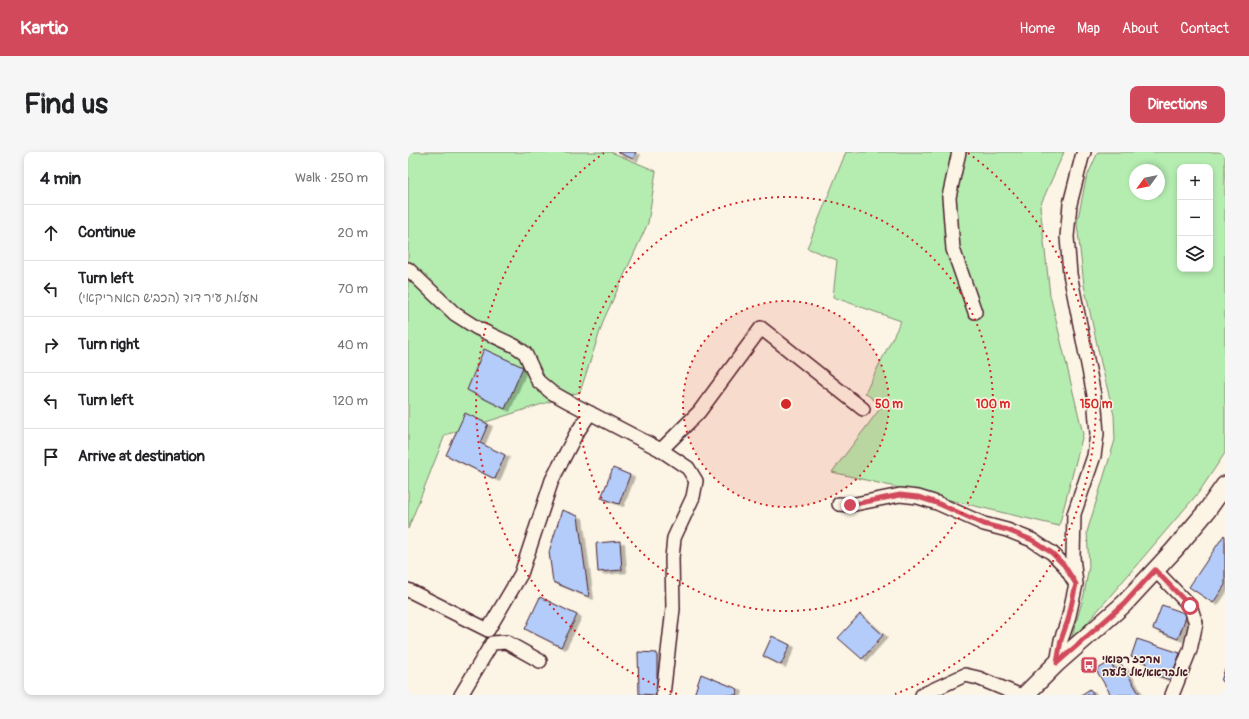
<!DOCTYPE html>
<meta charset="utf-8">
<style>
:root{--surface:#fff;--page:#f6f6f6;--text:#202124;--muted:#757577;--line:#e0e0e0;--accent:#d1495b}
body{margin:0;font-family:Pangolin,"Playpen Sans Hebrew",sans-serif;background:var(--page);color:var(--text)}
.controls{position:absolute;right:12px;top:12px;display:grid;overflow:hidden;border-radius:8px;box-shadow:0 2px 6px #0003}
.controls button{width:36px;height:36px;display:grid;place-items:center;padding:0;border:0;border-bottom:1px solid var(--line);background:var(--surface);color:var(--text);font:20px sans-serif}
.compass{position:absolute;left:721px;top:12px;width:36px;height:36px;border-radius:50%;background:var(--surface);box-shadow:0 2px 6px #0003;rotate:237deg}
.stop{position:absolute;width:12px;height:12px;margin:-9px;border:3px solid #d1495b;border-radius:50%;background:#fff}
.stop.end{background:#d1495b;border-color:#fff;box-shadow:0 1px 4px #0008}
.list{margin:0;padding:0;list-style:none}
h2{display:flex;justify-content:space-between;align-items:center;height:52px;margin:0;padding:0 16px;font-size:17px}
h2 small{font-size:13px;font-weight:400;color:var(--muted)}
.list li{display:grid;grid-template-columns:26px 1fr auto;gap:12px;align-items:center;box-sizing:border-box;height:56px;padding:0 16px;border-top:1px solid var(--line)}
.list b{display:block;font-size:15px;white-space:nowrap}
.list p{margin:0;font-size:13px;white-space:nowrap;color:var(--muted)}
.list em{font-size:13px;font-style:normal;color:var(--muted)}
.icon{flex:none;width:22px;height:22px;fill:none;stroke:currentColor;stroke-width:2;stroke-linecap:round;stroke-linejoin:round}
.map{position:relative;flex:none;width:817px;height:543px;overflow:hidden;border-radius:8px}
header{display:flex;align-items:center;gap:24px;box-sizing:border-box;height:56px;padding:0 20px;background:var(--accent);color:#fff}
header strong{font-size:19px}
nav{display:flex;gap:22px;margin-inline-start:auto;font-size:14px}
.intro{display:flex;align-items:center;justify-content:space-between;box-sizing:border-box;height:96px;padding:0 24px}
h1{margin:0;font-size:28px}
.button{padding:10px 18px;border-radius:8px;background:var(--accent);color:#fff;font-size:14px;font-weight:700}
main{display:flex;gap:24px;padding:0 24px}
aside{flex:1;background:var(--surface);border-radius:8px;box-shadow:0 2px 6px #0003}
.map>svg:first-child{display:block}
.green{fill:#b5edb1;stroke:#80866e;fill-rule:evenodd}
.building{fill:#b3ccfa;stroke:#4a1f2b;filter:url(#shadow)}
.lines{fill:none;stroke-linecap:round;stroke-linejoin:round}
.minor-casing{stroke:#4a1f2b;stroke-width:16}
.major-casing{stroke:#4a1f2b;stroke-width:20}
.minor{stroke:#fcf5e5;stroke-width:13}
.major{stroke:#fcf5e5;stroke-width:17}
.route{stroke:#d1495b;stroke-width:5}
.ring{fill:none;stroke:#d62828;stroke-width:2;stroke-dasharray:2 4}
.labels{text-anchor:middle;stroke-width:3;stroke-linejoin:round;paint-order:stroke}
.poi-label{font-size:11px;font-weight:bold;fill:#4a1f2b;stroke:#fcf5e5;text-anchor:start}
.centre{fill:#d62828;stroke:#fcf5e5;stroke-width:2}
.ring-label{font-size:12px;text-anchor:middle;font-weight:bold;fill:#d62828;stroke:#fcf5e5;stroke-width:3;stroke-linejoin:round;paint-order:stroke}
</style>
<header>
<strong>Kartio</strong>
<nav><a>Home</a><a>Map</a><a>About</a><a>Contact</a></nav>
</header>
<div class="intro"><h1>Find us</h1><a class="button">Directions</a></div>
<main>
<aside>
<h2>4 min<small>Walk · 250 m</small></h2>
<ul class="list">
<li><svg class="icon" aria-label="ahead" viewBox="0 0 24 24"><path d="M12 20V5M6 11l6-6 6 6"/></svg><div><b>Continue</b></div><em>20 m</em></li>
<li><svg class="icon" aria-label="left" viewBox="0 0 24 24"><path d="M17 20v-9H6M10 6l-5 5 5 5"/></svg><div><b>Turn left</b><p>מעלות עיר דוד (הכביש האמריקאי)</p></div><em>70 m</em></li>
<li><svg class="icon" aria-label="right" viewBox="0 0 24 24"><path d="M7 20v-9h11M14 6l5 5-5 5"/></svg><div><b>Turn right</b></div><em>40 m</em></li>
<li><svg class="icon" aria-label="left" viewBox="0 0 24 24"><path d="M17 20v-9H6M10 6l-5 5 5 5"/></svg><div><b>Turn left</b></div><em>120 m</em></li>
<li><svg class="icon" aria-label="arrive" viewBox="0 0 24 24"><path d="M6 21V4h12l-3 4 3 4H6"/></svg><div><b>Arrive at destination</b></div></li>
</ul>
</aside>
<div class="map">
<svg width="817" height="543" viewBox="0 0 817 543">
<defs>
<filter id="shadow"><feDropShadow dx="4.5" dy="2.5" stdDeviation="0" flood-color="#0004"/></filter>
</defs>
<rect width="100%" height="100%" fill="#fcf5e5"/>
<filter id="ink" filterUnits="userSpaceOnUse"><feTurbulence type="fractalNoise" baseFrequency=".025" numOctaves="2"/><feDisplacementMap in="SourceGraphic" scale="8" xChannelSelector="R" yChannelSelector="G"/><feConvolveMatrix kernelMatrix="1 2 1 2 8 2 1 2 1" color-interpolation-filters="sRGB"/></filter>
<g filter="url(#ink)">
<g class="green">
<path d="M0,0H203L248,19L240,71L196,167L172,240L37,283L0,377Z"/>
<path d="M438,0H656L632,54L642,143L675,282L651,374L424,320L474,254L457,241L493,169L425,145L429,108L399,96Z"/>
<path d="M690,0H817V301L791,340L662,491L676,443L681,414L679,380L707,288L706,263L693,211L676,133L669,71L678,27ZM772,15H802V117H772ZM727,18H751V42H727Z"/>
</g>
<g class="building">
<path d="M209,0H228L225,7Z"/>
<path d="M76,197L115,215L97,257L59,238Z"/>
<path d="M57,261L80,272L72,291L97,303L87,327L38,303Z"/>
<path d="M205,316L222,323L211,352L193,346Z"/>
<path d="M154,358L170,364L181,445L145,430L141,400Z"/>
<path d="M816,383L817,384V433L805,451L781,435Z"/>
<path d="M212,389L214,418L190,420L188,391Z"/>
<path d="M132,445L169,463L153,495L117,477Z"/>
<path d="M754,453L779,462L770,487L745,477Z"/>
<path d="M452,462L475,483L454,507L430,486Z"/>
<path d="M364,484L382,493L373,513L355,504Z"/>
<path d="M729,487L772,501L762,528L736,519L739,511L723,505Z"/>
<path d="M230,500L249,501V543L231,542Z"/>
<path d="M702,510L707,518L714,513L732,543H703L688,518Z"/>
<path d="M817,517V531L813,529Z"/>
<path d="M293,522L330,537L328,543H286Z"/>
<path d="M682,537L686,543H673Z"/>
</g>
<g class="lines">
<defs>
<g id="minor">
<path d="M551,0L541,45L545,97L567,160"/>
<path d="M0,117L47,162L69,176L107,194L117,201L130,229L143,240L161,250L253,298L280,316L288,329L285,345L266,386L264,406L265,457L255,543"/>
<path d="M253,298L291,260L353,176L455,257"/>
<path d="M431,352L442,353L492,343L510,345L529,351L576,372L599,378L624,388L644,401L656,413L666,429"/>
<path d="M747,418L782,454L788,471L782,498L764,543"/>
<path d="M0,438L80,478L113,422L144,328L168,282L182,261"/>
<path d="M649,511L653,488L660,468L668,432L665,405L666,362L686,304L689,282L686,243L662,122L659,85L662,52L674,5L676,0"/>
<path d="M53,543L84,491L98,490L132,509"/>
<path d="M514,543L557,523L570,526L611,543"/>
</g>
<path id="major" d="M617,543L649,511L716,452L766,398L798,360L817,333"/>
</defs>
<use href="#minor" class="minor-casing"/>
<use href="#major" class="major-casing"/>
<use href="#minor" class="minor"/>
<use href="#major" class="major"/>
</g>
</g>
<g class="lines" filter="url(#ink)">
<path class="route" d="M442,353L492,343L510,345L529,351L576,372L599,378L624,388L644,401L656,413L668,432L660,468L653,488L649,511L716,452L747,418L782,454"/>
</g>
<circle cx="378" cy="252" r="103" fill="#d62828" fill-opacity=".12"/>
<g class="ring">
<circle cx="378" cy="252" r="103"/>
<circle cx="378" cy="252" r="207"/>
<path d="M269 542A310 310 0 0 1 196 1M560 1A310 310 0 0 1 487 542"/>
</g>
<defs>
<symbol id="bus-square" viewBox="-11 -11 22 22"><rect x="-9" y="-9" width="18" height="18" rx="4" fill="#d1495b" stroke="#fcf5e5"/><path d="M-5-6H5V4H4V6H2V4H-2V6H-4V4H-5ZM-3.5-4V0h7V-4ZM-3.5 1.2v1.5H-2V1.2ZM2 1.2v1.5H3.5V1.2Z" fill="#fff"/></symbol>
</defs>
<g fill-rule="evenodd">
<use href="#bus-square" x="671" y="503" width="20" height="20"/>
</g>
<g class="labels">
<g class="poi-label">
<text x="694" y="511">מרכז רפואי<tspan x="694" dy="13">אלבראא/אל צלעה</tspan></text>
</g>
</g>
<circle cx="378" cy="252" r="6" class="centre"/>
<g class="ring-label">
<text x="481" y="256">50 m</text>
<text x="585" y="256">100 m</text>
<text x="688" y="256">150 m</text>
</g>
</svg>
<div class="controls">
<button>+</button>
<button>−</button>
<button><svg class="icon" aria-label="layers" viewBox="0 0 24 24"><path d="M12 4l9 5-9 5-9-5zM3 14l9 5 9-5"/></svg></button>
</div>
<svg class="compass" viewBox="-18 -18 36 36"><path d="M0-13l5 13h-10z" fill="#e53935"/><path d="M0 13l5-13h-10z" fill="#757577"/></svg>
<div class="stop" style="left:782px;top:454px"></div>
<div class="stop end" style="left:442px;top:353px"></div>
</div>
</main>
